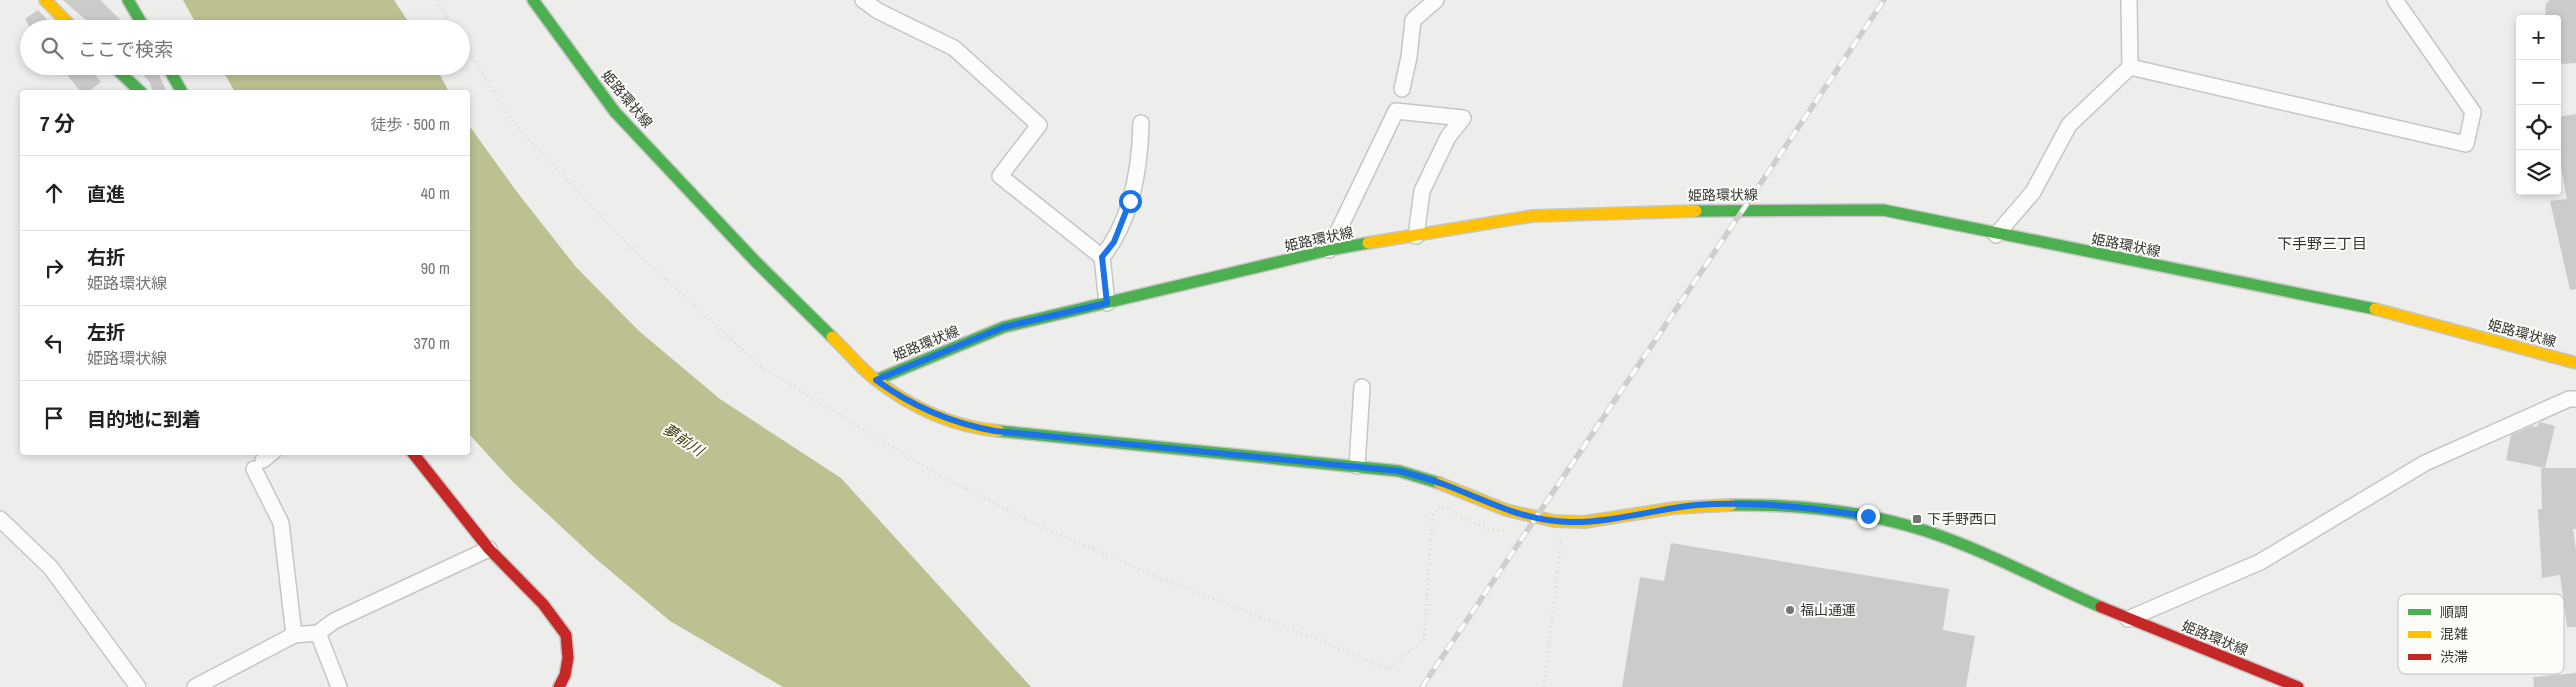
<!DOCTYPE html>
<html lang="ja">
<meta charset="utf-8">
<style>
:root{--surface:#fff;--page:#f6f6f6;--text:#202124;--muted:#757577;--line:#e0e0e0}
body{margin:0;font-family:"Archivo Narrow","Noto Sans JP",sans-serif;background:var(--page);color:var(--text)}
.controls{position:absolute;right:15px;top:15px;display:grid;overflow:hidden;border-radius:5px;box-shadow:0 2px 8px #0003}
.controls button{width:45px;height:45px;display:grid;place-items:center;padding:0;border:0;border-bottom:1px solid var(--line);background:var(--surface);color:var(--text);font:25px sans-serif}
.stop{position:absolute;width:15px;height:15px;margin:-11px;border:4px solid #1a73e8;border-radius:50%;background:#fff}
.stop.end{background:#1a73e8;border-color:#fff;box-shadow:0 1px 5px #0008}
.list{margin:0;padding:0;list-style:none}
h2{display:flex;justify-content:space-between;align-items:center;height:65px;margin:0;padding:0 20px;font-size:21px}
h2 small{font-size:16px;font-weight:400;color:var(--muted)}
.list li{display:grid;grid-template-columns:32px 1fr auto;gap:15px;align-items:center;box-sizing:border-box;height:75px;padding:0 20px;border-top:1px solid var(--line)}
.list b{display:block;font-size:19px;white-space:nowrap}
.list p{margin:0;font-size:16px;white-space:nowrap;color:var(--muted)}
.list em{font-size:16px;font-style:normal;color:var(--muted)}
.icon{flex:none;width:28px;height:28px;fill:none;stroke:currentColor;stroke-width:2;stroke-linecap:round;stroke-linejoin:round}
.map{position:relative;flex:none;width:2576px;height:687px;overflow:hidden}
.search{position:absolute;background:var(--surface);box-shadow:0 2px 8px #0003;left:20px;top:20px;width:450px;height:55px;display:flex;align-items:center;gap:12px;box-sizing:border-box;padding:0 18px;border-radius:28px;color:var(--muted);font-size:19px}
.panel{position:absolute;background:var(--surface);box-shadow:0 2px 8px #0003;left:20px;top:90px;width:450px;height:365px;border-radius:5px}
.map>svg:first-child{display:block}
.water{fill:#bdc091}
.building{fill:#cbccc9}
.lines{fill:none;stroke-linecap:round;stroke-linejoin:round}
.street-casing{stroke:#c6c6c4;stroke-width:18}
.fast-casing{stroke:#c6c6c4;stroke-width:14}
.slow-casing{stroke:#c6c6c4;stroke-width:14}
.jam-casing{stroke:#c6c6c4;stroke-width:14}
.path{stroke:#dadada;stroke-width:3;stroke-dasharray:1 4;stroke-linecap:butt}
.street{stroke:#fcfcfc;stroke-width:15}
.fast{stroke:#4caf50;stroke-width:11}
.slow{stroke:#ffc107;stroke-width:11}
.jam{stroke:#c62828;stroke-width:11}
.rail-casing{stroke:#cecfcd;stroke-width:5.5}
.rail{stroke:#fcfcf8;stroke-width:4;stroke-dasharray:11;stroke-linecap:butt}
.route{stroke:#1a73e8;stroke-width:6}
.poi-dot{fill:#757673;stroke:#fcfcf8;stroke-width:2}
.labels{text-anchor:middle;stroke-width:4;stroke-linejoin:round;paint-order:stroke}
.street-label{font-size:14px;fill:#353533;stroke:#fcfcf8}
.poi-label{font-size:14px;fill:#353533;stroke:#fcfcf8;text-anchor:start}
.neighbourhood-label{font-size:15px;fill:#353533;stroke:#fcfcf8}
.water-label{font-size:15px;font-style:italic;fill:#3b3c06;stroke:#fcfcf8}
.key{fill:#fcfcf8;stroke:#c0c0bd;stroke-width:1}
.key-label{font-size:14px;fill:#353533}
</style>
<div class="map">
<svg width="2576" height="687" viewBox="0 0 2576 687">
<rect width="100%" height="100%" fill="#edeeeb"/>
<g class="water">
<path d="M183,0H394L413,29H199Z"/>
<path d="M220,66H435L449,92H235Z"/>
<path d="M468,124L517,192L576,267L639,331L720,399L841,478L1031,687H783L670,621L596,559L514,483L468,433Z"/>
</g>
<g class="building">
<path d="M63,0H100L130,29H96Z"/>
<path d="M2549,0H2576V63L2561,64V55H2557V18H2545L2546,2L2548,3Z"/>
<path d="M38,10L56,29H31L25,19Z"/>
<path d="M60,66H88L101,82L88,92H81Z"/>
<path d="M137,66H155L166,90L162,92H153L150,83Z"/>
<path d="M2576,114V289L2570,290L2550,201L2567,199L2557,146V117Z"/>
<path d="M2540,422L2555,426L2545,468L2506,460L2511,435L2531,426L2536,427Z"/>
<path d="M2541,468H2576V529H2573L2576,550V627H2567L2560,575L2542,578L2538,509H2542Z"/>
<path d="M1671,543L1949,589L1943,630L1975,636L1966,687H1622L1640,577L1664,581Z"/>
<path d="M2576,673V687H2534L2533,677Z"/>
</g>
<g class="lines">
<defs>
<g id="street">
<path d="M863,0L878,11L954,48L1039,125L1000,176L1102,257L1107,303"/>
<path d="M2130,67L2466,144L2473,112L2395,0"/>
<path d="M1402,89L1409,57L1413,20L1436,0"/>
<path d="M1996,235L2033,192L2069,125L2130,67L2129,0"/>
<path d="M1329,250L1396,111L1463,118L1448,137L1422,191L1416,236"/>
<path d="M1102,257C1132,220 1140,169 1141,123"/>
<path d="M263,460L273,452"/>
<path d="M1357,466L1362,387"/>
<path d="M254,469L281,523L294,635"/>
<path d="M0,519L51,568L138,687"/>
<path d="M2128,619L2260,562L2425,463L2569,399H2576"/>
<path d="M318,633L339,687"/>
<path d="M195,687L294,635L318,633L334,621L489,549"/>
</g>
<g id="fast">
<path d="M128,0L145,29"/>
<path d="M533,0L615,112L755,261L832,337"/>
<path d="M113,66L141,92"/>
<path d="M167,66L182,92"/>
<path d="M1696,211L1883,210L2375,309"/>
<path d="M876,380L1004,327L1329,250L1368,243"/>
<path d="M999,431L1399,471L1439,483"/>
<path d="M1731,505C1796,504 1864,511 1926,531C1987,551 2043,582 2101,607"/>
</g>
<g id="slow">
<path d="M45,0L74,29"/>
<path d="M1368,243L1532,216L1696,211"/>
<path d="M2375,309L2576,363"/>
<path d="M832,337C847,351 860,368 876,380C912,408 954,427 999,431"/>
<path d="M1439,483L1506,510L1554,521L1584,522L1674,508L1731,505"/>
</g>
<g id="jam">
<path d="M412,452L489,549L543,604L566,635L568,658L565,675L559,687"/>
<path d="M2101,607L2298,687"/>
</g>
</defs>
<use href="#street" class="street-casing"/>
<use href="#fast" class="fast-casing"/>
<use href="#slow" class="slow-casing"/>
<use href="#jam" class="jam-casing"/>
<g class="path">
<path d="M437,0L454,29"/>
<path d="M461,40L513,122L620,237L760,366L935,473L1039,526L1160,578L1299,632L1388,669L1424,640L1432,516L1440,506L1488,529L1504,531"/>
<path d="M1544,687L1561,543L1558,540"/>
</g>
<use href="#street" class="street"/>
<use href="#fast" class="fast"/>
<use href="#slow" class="slow"/>
<use href="#jam" class="jam"/>
<defs>
<path id="rail" d="M1422,687L1884,0"/>
</defs>
<use href="#rail" class="rail-casing"/>
<use href="#rail" class="rail"/>
</g>
<g class="lines">
<path class="route" d="M1130,201L1114,242L1102,257L1107,303L1004,327L876,380C913,407 950,423 995,431L1399,471C1414,475 1429,479 1443,484C1486,500 1522,521 1569,522C1612,523 1655,509 1697,505C1753,501 1813,508 1868,516"/>
</g>
<g class="poi-dot">
<rect x="1912" y="514" width="10" height="10" rx="2.5"/>
<circle cx="1790" cy="610" r="5"/>
</g>
<g class="labels">
<g class="street-label">
<text transform="translate(627 99) rotate(50)" y="5">姫路環状線</text>
<text transform="translate(1723 195) rotate(-1)" y="5">姫路環状線</text>
<text transform="translate(1319 239) rotate(-12)" y="5">姫路環状線</text>
<text transform="translate(2126 245) rotate(11)" y="5">姫路環状線</text>
<text transform="translate(2522 333) rotate(15)" y="5">姫路環状線</text>
<text transform="translate(926 343) rotate(-22)" y="5">姫路環状線</text>
<text transform="translate(2215 638) rotate(22)" y="5">姫路環状線</text>
</g>
<g class="poi-label">
<text x="1927" y="524">下手野西口</text>
<text x="1800" y="615">福山通運</text>
</g>
<g class="neighbourhood-label">
<text x="2322" y="249">下手野三丁目</text>
</g>
<g class="water-label">
<text transform="translate(683 440) rotate(34)" y="5">夢前川</text>
</g>
</g>
<rect x="2398" y="594" width="166" height="80" rx="8" class="key"/>
<rect x="2408" y="609" width="23" height="6" fill="#4caf50"/>
<rect x="2408" y="631" width="23" height="7" fill="#ffc107"/>
<rect x="2408" y="654" width="23" height="6" fill="#c62828"/>
<g class="key-label">
<text x="2440" y="617">順調</text>
<text x="2440" y="639">混雑</text>
<text x="2440" y="662">渋滞</text>
</g>
</svg>
<div class="controls">
<button>+</button>
<button>−</button>
<button><svg class="icon" aria-label="locate" viewBox="0 0 24 24"><circle cx="12" cy="12" r="6"/><path d="M12 2v4M12 18v4M2 12h4M18 12h4"/></svg></button>
<button><svg class="icon" aria-label="layers" viewBox="0 0 24 24"><path d="M12 4l9 5-9 5-9-5zM3 14l9 5 9-5"/></svg></button>
</div>
<div class="stop" style="left:1130px;top:201px"></div>
<div class="stop end" style="left:1868px;top:516px"></div>
<div class="search"><svg class="icon" aria-label="search" viewBox="0 0 24 24"><circle cx="10" cy="10" r="6"/><path d="M15 15l6 6"/></svg>ここで検索</div>
<section class="panel">
<h2>7 分<small>徒歩 · 500 m</small></h2>
<ul class="list">
<li><svg class="icon" aria-label="ahead" viewBox="0 0 24 24"><path d="M12 20V5M6 11l6-6 6 6"/></svg><div><b>直進</b></div><em>40 m</em></li>
<li><svg class="icon" aria-label="right" viewBox="0 0 24 24"><path d="M7 20v-9h11M14 6l5 5-5 5"/></svg><div><b>右折</b><p>姫路環状線</p></div><em>90 m</em></li>
<li><svg class="icon" aria-label="left" viewBox="0 0 24 24"><path d="M17 20v-9H6M10 6l-5 5 5 5"/></svg><div><b>左折</b><p>姫路環状線</p></div><em>370 m</em></li>
<li><svg class="icon" aria-label="arrive" viewBox="0 0 24 24"><path d="M6 21V4h12l-3 4 3 4H6"/></svg><div><b>目的地に到着</b></div></li>
</ul>
</section>
</div>
